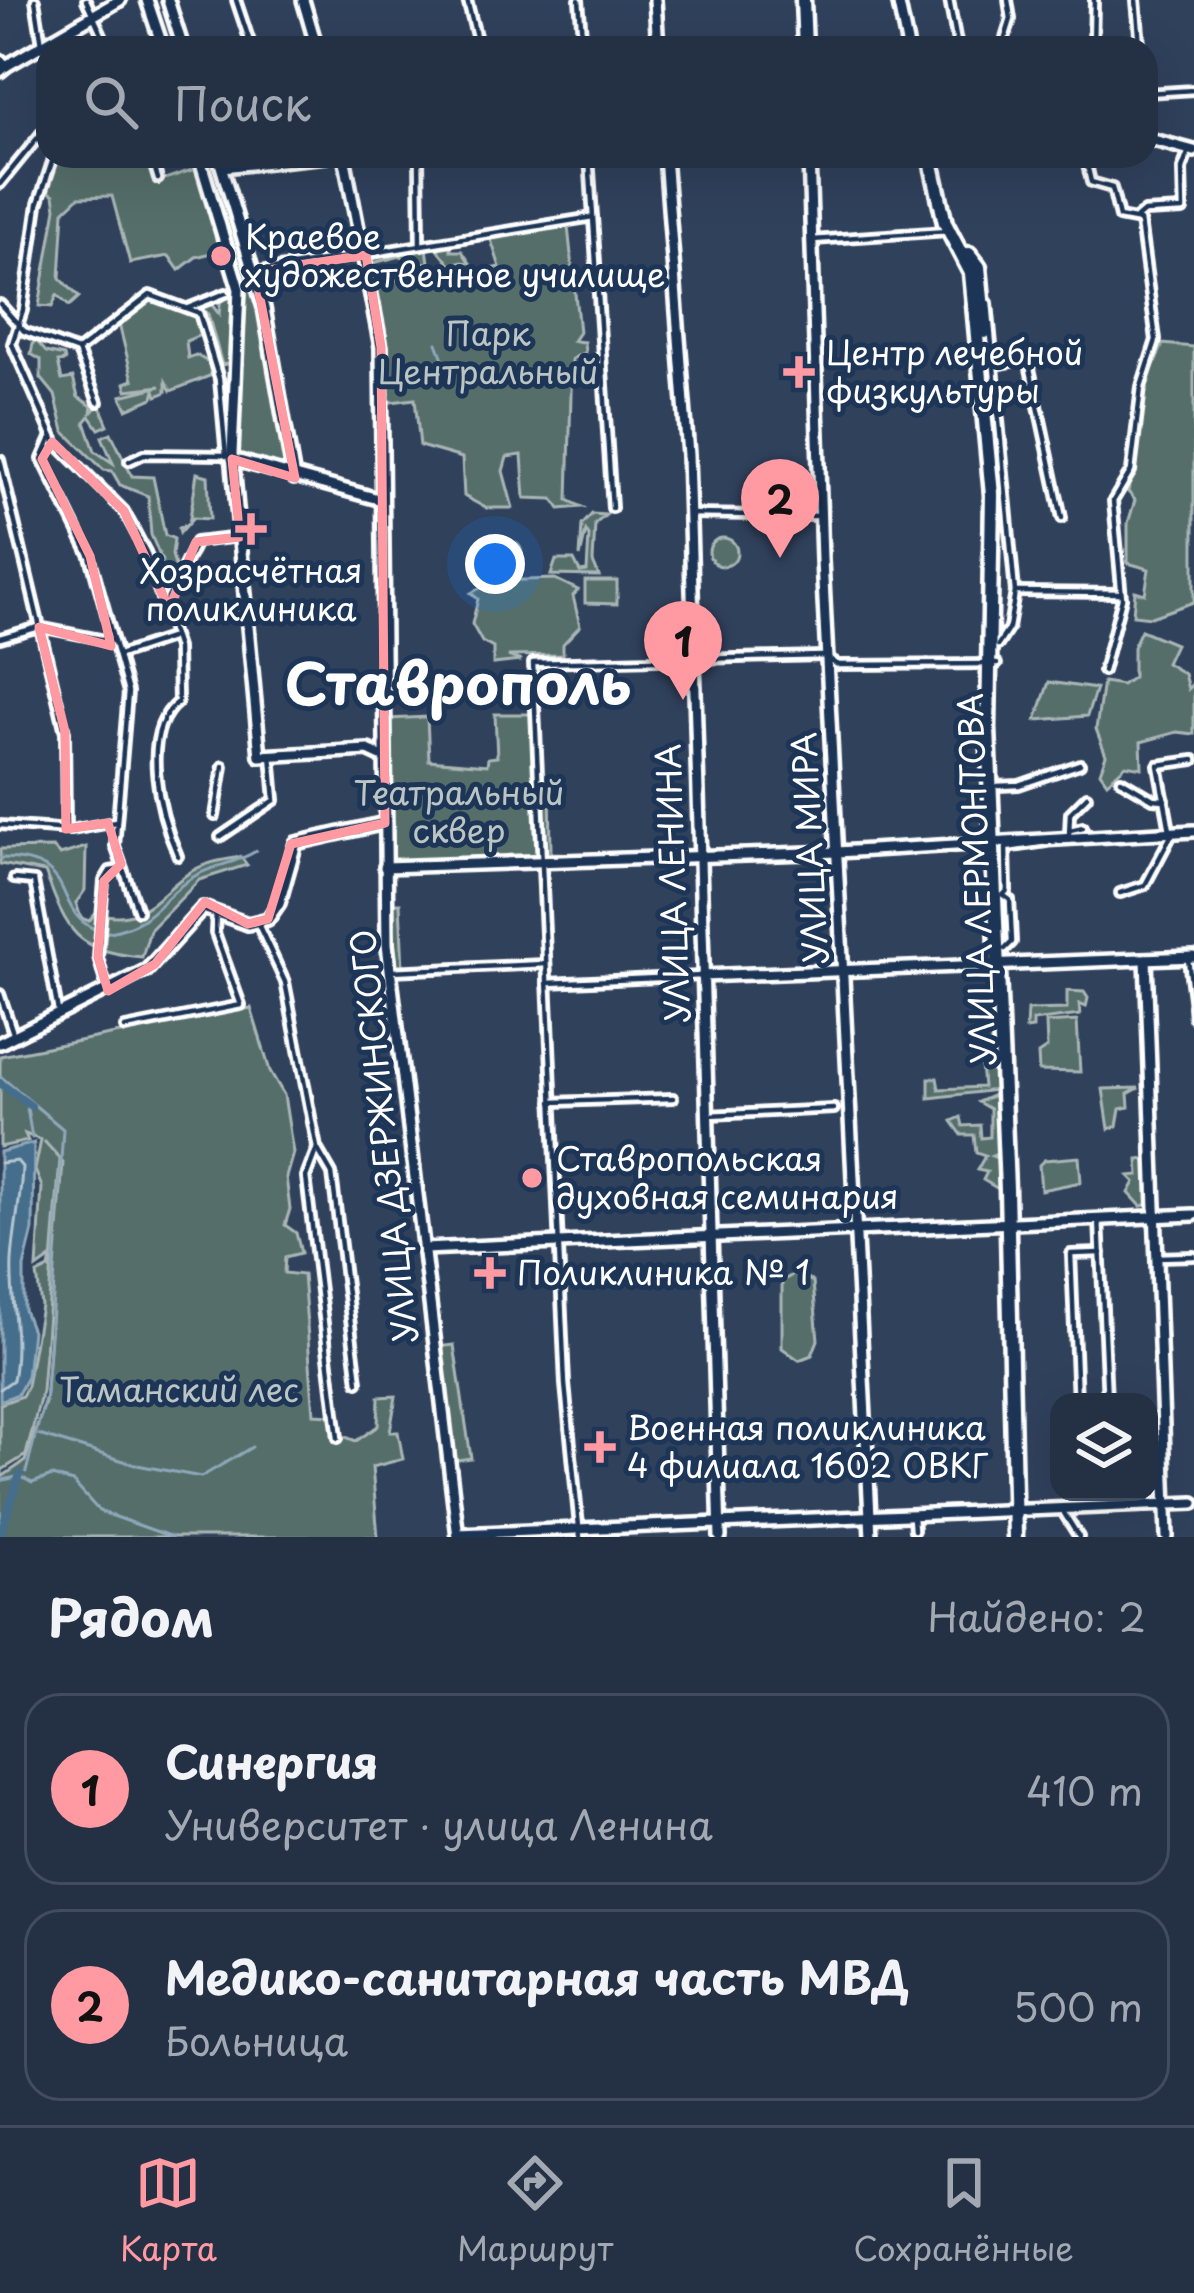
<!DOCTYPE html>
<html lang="ru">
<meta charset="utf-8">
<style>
:root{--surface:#243145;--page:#2c394c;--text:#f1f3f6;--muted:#a3a9b3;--line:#414c5e;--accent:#ff9aa2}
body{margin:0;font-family:"Playpen Sans",sans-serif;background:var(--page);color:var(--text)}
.controls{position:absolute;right:36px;bottom:36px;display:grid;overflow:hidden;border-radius:24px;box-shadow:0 12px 48px #0002}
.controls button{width:108px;height:108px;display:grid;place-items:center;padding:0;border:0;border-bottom:3px solid var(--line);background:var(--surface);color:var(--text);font:60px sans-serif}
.you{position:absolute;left:495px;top:564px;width:42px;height:42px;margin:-30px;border:9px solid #fff;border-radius:50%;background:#1a73e8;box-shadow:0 0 0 18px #1a73e833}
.badge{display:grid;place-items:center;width:78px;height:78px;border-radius:50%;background:var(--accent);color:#111;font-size:39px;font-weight:700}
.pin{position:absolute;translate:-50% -99px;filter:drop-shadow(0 3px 6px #0008)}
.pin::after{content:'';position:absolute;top:63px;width:42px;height:36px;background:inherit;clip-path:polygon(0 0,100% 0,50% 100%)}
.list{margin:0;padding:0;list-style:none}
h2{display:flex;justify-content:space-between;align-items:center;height:156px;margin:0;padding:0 48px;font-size:51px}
h2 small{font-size:39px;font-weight:400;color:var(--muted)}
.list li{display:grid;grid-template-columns:78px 1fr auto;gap:36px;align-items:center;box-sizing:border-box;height:192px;margin:0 24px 24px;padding:0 24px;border:3px solid var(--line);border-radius:36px}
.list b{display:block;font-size:45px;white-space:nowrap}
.list p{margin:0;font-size:39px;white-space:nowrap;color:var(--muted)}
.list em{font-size:39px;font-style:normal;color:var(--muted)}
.icon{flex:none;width:66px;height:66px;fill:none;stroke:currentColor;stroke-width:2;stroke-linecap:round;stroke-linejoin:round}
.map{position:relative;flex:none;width:1194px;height:1537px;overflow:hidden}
.search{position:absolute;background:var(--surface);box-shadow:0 12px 48px #0002;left:36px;right:36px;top:36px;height:132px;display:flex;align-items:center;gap:30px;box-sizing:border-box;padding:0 42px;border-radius:36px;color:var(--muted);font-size:45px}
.sheet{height:588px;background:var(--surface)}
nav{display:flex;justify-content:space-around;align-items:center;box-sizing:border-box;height:168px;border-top:3px solid var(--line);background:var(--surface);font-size:33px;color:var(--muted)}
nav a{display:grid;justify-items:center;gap:6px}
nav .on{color:var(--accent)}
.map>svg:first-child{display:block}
.green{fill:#546e6b;stroke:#aab6b5;stroke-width:3;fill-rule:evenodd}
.water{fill:#456e8c;stroke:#8fa8ba;stroke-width:3}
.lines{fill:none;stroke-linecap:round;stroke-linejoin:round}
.shore{stroke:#b5c5d1;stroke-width:3}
.stream{stroke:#8fa8ba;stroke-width:3}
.river{stroke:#456e8c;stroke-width:8}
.street-casing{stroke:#fff;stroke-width:14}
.secondary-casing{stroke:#fff;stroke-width:18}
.primary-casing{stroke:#fff;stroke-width:21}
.street{stroke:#1d3557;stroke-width:4.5}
.secondary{stroke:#1d3557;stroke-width:9}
.primary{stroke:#1d3557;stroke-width:12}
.marked{fill:none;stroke:#ff9aa2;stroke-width:9;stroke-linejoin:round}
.poi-dot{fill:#ff9aa2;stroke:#1d3557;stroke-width:4.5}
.labels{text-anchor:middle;stroke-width:10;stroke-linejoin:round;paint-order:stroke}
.poi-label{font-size:33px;fill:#fff;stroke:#1d3557;text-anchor:start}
.park-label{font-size:33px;fill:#bbc5c4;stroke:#1d3557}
.street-label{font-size:33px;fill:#fff;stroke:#1d3557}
.town-label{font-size:57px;font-weight:bold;fill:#fff;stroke:#1d3557}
</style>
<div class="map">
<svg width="1194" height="1537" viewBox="0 0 1194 1537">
<rect width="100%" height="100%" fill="#30415c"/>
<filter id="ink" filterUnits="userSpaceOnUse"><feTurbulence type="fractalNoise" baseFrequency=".00833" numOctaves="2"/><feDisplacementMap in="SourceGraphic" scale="24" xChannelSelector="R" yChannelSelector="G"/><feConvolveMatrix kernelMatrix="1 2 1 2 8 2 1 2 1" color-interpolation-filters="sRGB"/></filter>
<g filter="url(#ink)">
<g class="green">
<path d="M57,156H149L162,180L195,169L223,250L196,257L179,270L169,256L130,263L112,196L79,197L64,211L60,278L79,297L69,306L57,295L52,307L39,306L56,208L54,195L43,188Z"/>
<path d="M224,185L252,274L271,383L277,389L289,467L285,470L236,457L238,272L211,190Z"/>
<path d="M568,226L579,332L573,341L584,342L585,352L572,359L568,500L582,507L560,509L553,499L525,498L522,455L507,457L503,471L513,508H486L464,496L462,458L420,446L415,399L383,403L381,391L389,393L380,303L370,271L378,268L388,284L404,276L407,261L401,256L369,264L367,254L427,247L429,263L415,262L410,269L415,274L406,275L423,282L452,267L436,247L451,244V251H462L470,263L459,262L460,275L500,267L491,240L496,231L514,228L513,235Z"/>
<path d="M234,290L231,363L222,365L208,314L194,306L209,301L219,314L221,295Z"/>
<path d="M150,298L198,319L203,334L186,341L188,358L196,355L208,362L212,375L171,391L166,382V392L157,396L155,390L153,398L127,409L121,396L161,386L127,390L125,383L133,380L119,324Z"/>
<path d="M34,338L46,352L64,356L65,361L58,362L62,380L73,378L78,397L92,406L91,413L99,404L108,425L99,429L90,416L85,422L95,451L113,463L102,437L111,433L132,476L153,477L165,535L174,539L172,555L179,579L169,595L171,581L158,570L162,561L151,535L148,496L120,485L112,471L104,470L64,431L55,395L41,378V360L31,354Z"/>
<path d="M1163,344L1194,347V602L1151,617L1133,615L1135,591L1145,594L1149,569L1128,563V523L1135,500L1128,492L1145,387Z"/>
<path d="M197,473L208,476L210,519L193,518L180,533L179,528L189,524Z"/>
<path d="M592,514L606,515L595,524L593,562L599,576L551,575L556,560H574L580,572L587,571L589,536L586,531L580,557L582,525Z"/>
<circle cx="723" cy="552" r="14"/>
<circle cx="509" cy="554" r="13"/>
<path d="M493,581L555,579L578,590L573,596L580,626L563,644V655L508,656L521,661L493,664V648L482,642L472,624L478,599L471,593Z"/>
<path d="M585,581H617V604L585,603Z"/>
<path d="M1141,630L1175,644L1166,663L1184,674L1188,689L1194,682V734L1177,732L1141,742L1142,768L1126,765L1107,782L1100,772L1106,755L1096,729L1103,682L1122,685L1133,677V647Z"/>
<path d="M1049,682L1096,689L1087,716L1036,720Z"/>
<path d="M495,714H533L537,857L392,861L389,719L427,717L429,760L487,765L488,758L497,757Z"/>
<path d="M550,783L551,853L612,855L546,854L543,795Z"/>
<path d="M86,847L85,890L76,903L81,918L89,921L96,913C142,925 153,899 186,875C202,863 221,860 241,857L247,865L199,880L150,930L142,957C74,951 67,930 45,872L0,864V849L53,848L60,855Z"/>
<path d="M389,903H400L403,969L393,963Z"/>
<path d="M1067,991L1084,992L1088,998L1086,1007L1079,1004L1080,1015L1033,1021V1028L1026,1029L1027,1010L1067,1009Z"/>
<path d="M251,1008L270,1071L284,1095L293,1153L286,1177L290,1209L285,1225L296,1233L301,1253L285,1257L284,1273L303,1275L314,1414L332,1415L335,1433L356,1441L378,1426L379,1397L396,1396L390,1432H398L403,1459L372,1467L378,1537H0V1404L22,1396L27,1386L41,1306L37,1274L49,1268L51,1258L37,1268L42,1187L35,1170L41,1140L25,1134L28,1141L0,1147V1056ZM44,1141L63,1162L45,1403L25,1461L2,1477V1470L26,1455L42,1391L60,1159Z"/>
<path d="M1077,1021L1080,1072L1039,1071L1038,1054L1047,1048L1046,1023Z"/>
<path d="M995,1038L997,1090L929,1098V1078H937L939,1089L983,1087L980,1053Z"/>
<path d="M1139,1088L1128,1094L1129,1107L1120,1109L1117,1126L1109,1129L1103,1089Z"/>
<path d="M994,1095L1000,1153L992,1156L1001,1160L1004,1189L1000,1190L983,1180L987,1172L977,1170L985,1156L976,1153L974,1135H962L952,1121L961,1117L963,1126L980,1125L981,1138L990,1137V1109L978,1102Z"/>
<path d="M1079,1157L1081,1182L1041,1190L1039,1165L1044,1160Z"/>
<path d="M1146,1159L1151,1204L1141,1206L1129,1193L1135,1182L1129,1176L1139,1175L1138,1160Z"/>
<path d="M796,1273L813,1282L818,1340L812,1355L799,1360L782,1348V1281Z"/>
<path d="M454,1345L471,1458L451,1461L437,1347Z"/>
</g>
<path class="water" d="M34,1143L33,1230L24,1267V1310L32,1331L27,1377L18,1394L0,1401V1152Z"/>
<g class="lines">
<path class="shore" d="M0,1163L17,1161L22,1167C21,1199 14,1229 12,1260C10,1302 21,1338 13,1380L0,1389"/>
<g class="stream">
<path d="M437,343L445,364"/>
<path d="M0,858C87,858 45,916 105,933C157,924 156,900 193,877C212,865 236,864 256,851"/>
<path d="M0,1076L63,1129L46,1394L26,1472"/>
<path d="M26,1102L27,1104"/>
<path d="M27,1108L32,1138"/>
<path d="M39,1435L137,1465L201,1477L252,1447"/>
<path d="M18,1475L32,1483L52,1476L73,1482L99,1511L172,1537"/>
<path d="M0,1481L16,1477"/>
</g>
<g class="river">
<path d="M0,1083L31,1106"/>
<path d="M0,1534L20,1474"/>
</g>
<defs>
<g id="street">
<path d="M35,0L42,44"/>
<path d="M86,0L108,48"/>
<path d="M236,0L252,48"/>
<path d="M467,0L479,48"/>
<path d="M579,0L583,48"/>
<path d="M949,0L958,48"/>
<path d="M1136,0L1140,45"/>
<path d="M1002,48L1011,19L1008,0"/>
<path d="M1093,48L1094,0"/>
<path d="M1146,93L1194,90"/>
<path d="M54,156L38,204L23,310L12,344L55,442L124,511L146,552L177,648L178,702C139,732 159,813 178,856"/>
<path d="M151,156L158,179"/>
<path d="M419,156L420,245"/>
<path d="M589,156L612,508"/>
<path d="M1085,156L1091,182L1112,188L1119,217L1140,221L1156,340L1141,387L1131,471L1113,501L1122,598L1103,671"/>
<path d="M0,184L48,125"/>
<path d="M1137,218L1144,212L1183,210L1182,169L1188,153"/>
<path d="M812,240L948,231"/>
<path d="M255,272L593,217"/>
<path d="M988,303L1015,592L1009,628L998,645"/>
<path d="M0,304L24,331L78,351"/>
<path d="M188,308L226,293"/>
<path d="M78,351L150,295L199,313L219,379L226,456"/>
<path d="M78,351L98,402"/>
<path d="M1028,359L1062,518"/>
<path d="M996,365L1058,353"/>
<path d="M52,436L42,459L90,556L128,692L115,846L138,911"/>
<path d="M0,460L65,732L66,829"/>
<path d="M129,461L144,454L224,455"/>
<path d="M689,514L821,516"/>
<path d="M1015,592L1120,593"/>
<path d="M165,604L196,542L240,537"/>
<path d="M0,638L39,627L111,641"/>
<path d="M119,655L170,638"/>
<path d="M1121,780L1153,799L1165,800"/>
<path d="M998,786L1019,785L1080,764"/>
<path d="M215,816L223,766"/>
<path d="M0,825L71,830L116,822"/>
<path d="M1070,830L1083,827"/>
<path d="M1069,835L1070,813L1087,796"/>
<path d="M220,837L275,800L271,755"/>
<path d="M14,879L34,881L58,1011"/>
<path d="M1120,893L1145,885L1171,836L1158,765L1194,760"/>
<path d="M258,924L285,982L317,1148L332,1174L358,1382"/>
<path d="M1005,949L1012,942L1010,900L1003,895L1007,891L1006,848L1046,842"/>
<path d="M1188,959L1194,1006"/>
<path d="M390,971L546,964"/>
<path d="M547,983L702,976"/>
<path d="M106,986L98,957L104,881L110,871L123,869"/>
<path d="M0,994L13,1033"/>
<path d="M1193,1006L1194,1018"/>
<path d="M125,1028L241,1005L215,933L216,912"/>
<path d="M552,1102L673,1098"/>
<path d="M708,1115L834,1109"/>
<path d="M317,1148L306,1177L338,1438"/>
<path d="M1099,1218L1107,1402"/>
<path d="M1157,1257L1194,1256"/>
<path d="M1077,1402L1071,1254L1101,1253"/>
<path d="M1062,1510L1079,1537"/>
<path d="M913,1517L914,1530"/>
<path d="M580,1537L565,1384L533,663L823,656L838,665L997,664"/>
</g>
<g id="secondary">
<path d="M147,0L163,48"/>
<path d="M168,0L183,48"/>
<path d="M303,0L317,48"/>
<path d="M655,0L658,48"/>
<path d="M898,0L908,48"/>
<path d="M0,60L6,66L0,71"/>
<path d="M6,66L120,0"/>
<path d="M1146,138L1194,151"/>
<path d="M199,156L239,289L232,454L260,756L368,750L385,758"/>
<path d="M218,156L264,308L294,478"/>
<path d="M344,156L381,347L387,944L458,1537"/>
<path d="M665,156L688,455L720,1537"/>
<path d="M809,156L822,560L871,1537"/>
<path d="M222,167L327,156"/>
<path d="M232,459L382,500"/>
<path d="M385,867L837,852L1194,831"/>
<path d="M1146,959L1167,1537"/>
<path d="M702,976L1194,957"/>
<path d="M0,1043L147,970L203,908L248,924L268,919L279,903L296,843L385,823"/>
<path d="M424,1249L1194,1215"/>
<path d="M458,1534L1194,1503"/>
</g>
<g id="primary">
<path d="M803,0L805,48"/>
<path d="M930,156L945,223L971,273L992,495L988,728L1007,1189L1015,1537"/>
<path d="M969,254L979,267L985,332"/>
</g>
</defs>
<use href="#street" class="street-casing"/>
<use href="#secondary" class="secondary-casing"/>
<use href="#primary" class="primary-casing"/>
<use href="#street" class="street"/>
<use href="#secondary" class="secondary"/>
<use href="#primary" class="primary"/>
</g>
</g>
<path class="marked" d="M366,255L381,347L385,823L291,844L268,919L248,924L205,902L155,964L108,991L98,957L104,881L121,864L108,823L66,829L65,732L39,627L111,646L90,556L42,459L52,442L124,511L169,609L196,542L240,537L232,459L295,478L255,272Z"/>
<g class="poi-dot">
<circle cx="221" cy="256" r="12"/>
<path d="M793 354h12v12h12v12h-12v12h-12v-12h-12v-12h12z"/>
<path d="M245 511h12v12h12v12h-12v12h-12v-12h-12v-12h12z"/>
<circle cx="532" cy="1178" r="12"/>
<path d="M484 1255h12v12h12v12h-12v12h-12v-12h-12v-12h12z"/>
<path d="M594 1429h12v12h12v12h-12v12h-12v-12h-12v-12h12z"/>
</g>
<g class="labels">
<g class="poi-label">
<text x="245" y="249">Краевое<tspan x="245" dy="38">художественное училище</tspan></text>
<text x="826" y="365">Центр лечебной<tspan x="826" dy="38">физкультуры</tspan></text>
<text x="251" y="583" text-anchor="middle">Хозрасчётная<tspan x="251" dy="38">поликлиника</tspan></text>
<text x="556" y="1171">Ставропольская<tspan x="556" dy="38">духовная семинария</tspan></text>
<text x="517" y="1285">Поликлиника № 1</text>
<text x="627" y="1440">Военная поликлиника<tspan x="627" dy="38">4 филиала 1602 ОВКГ</tspan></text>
</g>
<g class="park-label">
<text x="488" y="346">Парк<tspan x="488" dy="38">Центральный</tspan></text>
<text x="459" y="805">Театральный<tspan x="459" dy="38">сквер</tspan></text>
<text x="179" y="1402">Таманский лес</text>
</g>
<g class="street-label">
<text transform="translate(810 848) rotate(-93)" y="12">УЛИЦА МИРА</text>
<text transform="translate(977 879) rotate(-92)" y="12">УЛИЦА ЛЕРМОНТОВА</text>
<text transform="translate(673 883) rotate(-92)" y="12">УЛИЦА ЛЕНИНА</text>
<text transform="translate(384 1136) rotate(-96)" y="12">УЛИЦА ДЗЕРЖИНСКОГО</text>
</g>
<g class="town-label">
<text x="458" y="705">Ставрополь</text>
</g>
</g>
</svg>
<div class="controls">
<button><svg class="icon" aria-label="layers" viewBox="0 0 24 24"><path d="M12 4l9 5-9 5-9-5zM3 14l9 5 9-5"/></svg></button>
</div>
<div class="you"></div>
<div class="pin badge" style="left:683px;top:700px">1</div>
<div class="pin badge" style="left:780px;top:558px">2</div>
<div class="search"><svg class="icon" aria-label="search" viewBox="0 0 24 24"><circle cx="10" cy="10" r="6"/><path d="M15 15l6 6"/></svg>Поиск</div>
</div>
<section class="sheet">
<h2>Рядом<small>Найдено: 2</small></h2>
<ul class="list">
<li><span class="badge">1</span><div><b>Синергия</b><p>Университет · улица Ленина</p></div><em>410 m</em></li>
<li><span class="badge">2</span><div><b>Медико-санитарная часть МВД</b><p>Больница</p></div><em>500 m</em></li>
</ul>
</section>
<nav>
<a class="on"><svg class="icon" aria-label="map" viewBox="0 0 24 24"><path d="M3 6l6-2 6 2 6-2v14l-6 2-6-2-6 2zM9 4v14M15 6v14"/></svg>Карта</a>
<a><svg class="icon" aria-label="directions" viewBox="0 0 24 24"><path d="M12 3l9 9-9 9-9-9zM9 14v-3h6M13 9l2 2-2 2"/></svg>Маршрут</a>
<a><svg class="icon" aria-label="saved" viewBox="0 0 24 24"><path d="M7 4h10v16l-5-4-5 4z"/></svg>Сохранённые</a>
</nav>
